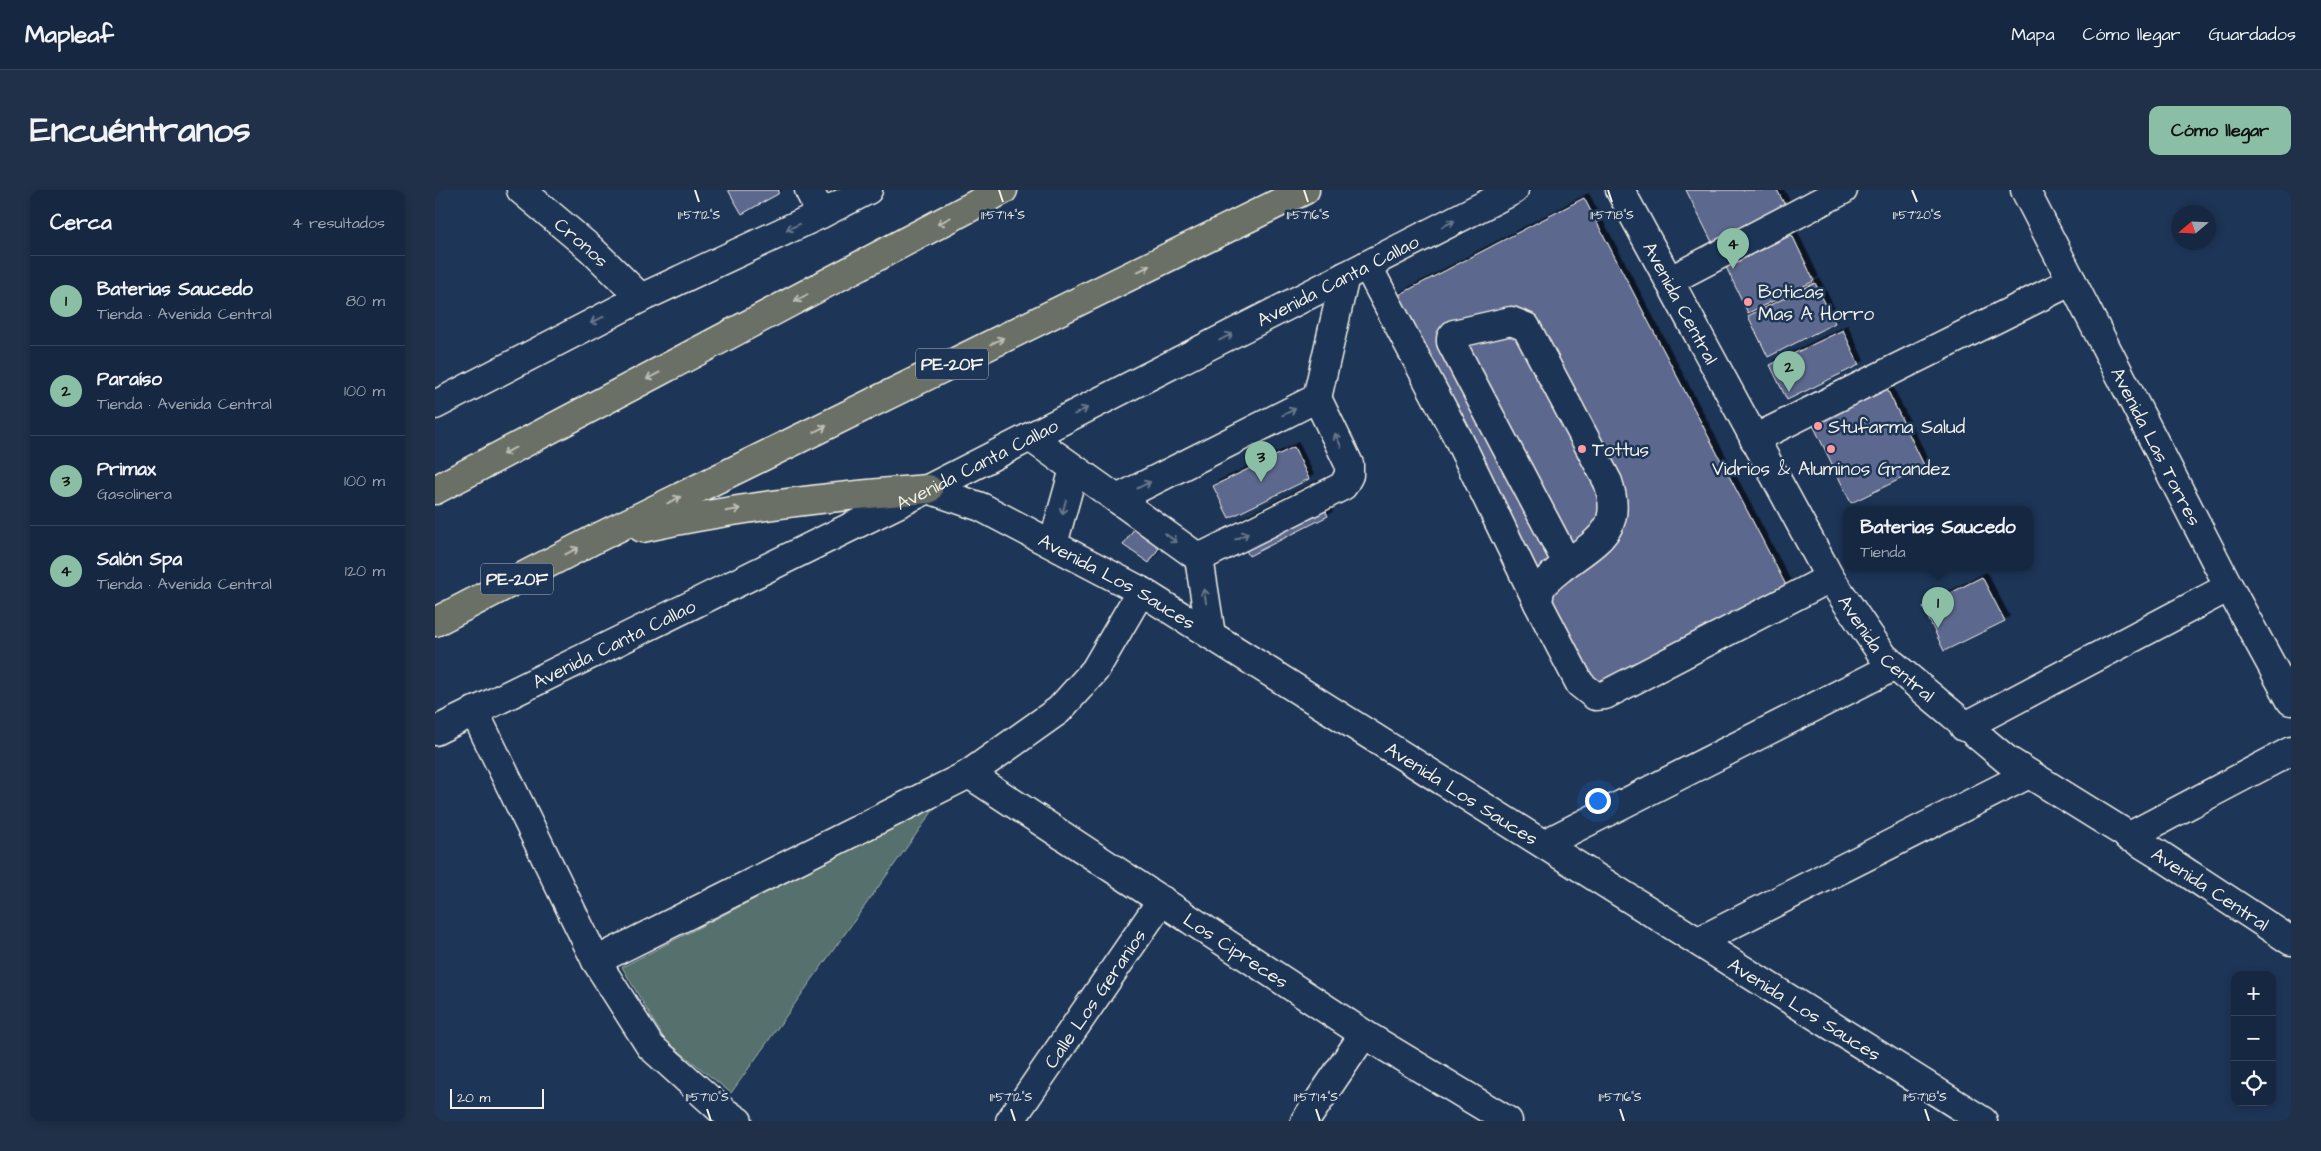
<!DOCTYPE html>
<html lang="es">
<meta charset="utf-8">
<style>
:root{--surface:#162841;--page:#1f3048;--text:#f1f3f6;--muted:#9ea6b1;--line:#35445a;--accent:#8abfa5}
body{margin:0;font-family:"Architects Daughter",sans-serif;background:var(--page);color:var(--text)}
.controls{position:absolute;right:15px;bottom:15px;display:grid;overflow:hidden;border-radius:10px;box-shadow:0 2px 8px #0003}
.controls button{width:45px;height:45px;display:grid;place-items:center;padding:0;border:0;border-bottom:1px solid var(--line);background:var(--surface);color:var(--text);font:25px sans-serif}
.compass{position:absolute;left:1736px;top:15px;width:45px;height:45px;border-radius:50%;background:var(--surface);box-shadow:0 2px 8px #0003;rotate:251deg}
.scale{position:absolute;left:15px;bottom:12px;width:94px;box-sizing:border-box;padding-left:5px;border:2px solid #f4f1e8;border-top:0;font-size:14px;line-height:18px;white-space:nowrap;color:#f4f1e8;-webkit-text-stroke:4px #1d3557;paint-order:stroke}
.you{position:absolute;left:1162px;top:610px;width:18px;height:18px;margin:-12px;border:4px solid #fff;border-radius:50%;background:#1a73e8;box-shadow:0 0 0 8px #1a73e833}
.badge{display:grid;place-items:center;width:32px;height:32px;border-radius:50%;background:var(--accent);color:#111;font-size:16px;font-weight:700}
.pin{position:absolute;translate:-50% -41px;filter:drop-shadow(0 1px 2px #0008)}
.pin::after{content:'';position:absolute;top:26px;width:18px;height:15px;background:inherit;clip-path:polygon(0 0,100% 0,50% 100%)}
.popup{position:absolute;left:1408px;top:316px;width:190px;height:65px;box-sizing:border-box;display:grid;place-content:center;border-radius:10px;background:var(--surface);filter:drop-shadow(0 1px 4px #0005);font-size:16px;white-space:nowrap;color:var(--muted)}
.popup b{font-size:19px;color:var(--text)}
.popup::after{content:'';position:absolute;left:50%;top:100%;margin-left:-10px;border:10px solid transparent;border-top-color:var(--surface)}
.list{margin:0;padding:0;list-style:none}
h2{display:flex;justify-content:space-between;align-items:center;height:65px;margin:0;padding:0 20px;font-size:21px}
h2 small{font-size:16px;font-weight:400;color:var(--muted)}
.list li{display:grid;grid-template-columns:32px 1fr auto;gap:15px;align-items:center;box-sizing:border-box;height:90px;padding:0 20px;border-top:1px solid var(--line)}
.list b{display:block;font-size:19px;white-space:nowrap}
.list p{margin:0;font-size:16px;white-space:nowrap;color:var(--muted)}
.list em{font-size:16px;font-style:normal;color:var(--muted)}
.icon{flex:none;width:28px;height:28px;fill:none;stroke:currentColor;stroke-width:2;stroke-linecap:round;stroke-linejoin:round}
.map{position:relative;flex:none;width:1856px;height:931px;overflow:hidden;border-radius:10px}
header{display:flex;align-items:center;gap:30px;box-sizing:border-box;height:70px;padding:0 25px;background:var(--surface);border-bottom:1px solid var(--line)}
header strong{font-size:24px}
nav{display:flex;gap:28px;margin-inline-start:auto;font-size:18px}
.intro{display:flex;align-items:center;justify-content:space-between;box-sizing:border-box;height:120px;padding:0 30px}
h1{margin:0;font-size:35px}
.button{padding:12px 22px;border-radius:10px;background:var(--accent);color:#111;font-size:18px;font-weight:700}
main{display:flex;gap:30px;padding:0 30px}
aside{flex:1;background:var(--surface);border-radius:10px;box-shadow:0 2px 8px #0003}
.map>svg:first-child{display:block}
.green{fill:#55706d;stroke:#a4b0aa}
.building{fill:#5d678e;stroke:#f4f1e8;filter:url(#shadow)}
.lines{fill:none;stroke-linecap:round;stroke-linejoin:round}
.minor-casing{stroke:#f4f1e8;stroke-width:31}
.major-casing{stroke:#f4f1e8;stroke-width:31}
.minor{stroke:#1d3557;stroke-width:28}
.major{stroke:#6b7065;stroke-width:28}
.oneway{stroke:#bdbdb4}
.oneway2{stroke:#68778a}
.ticks{fill:none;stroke:#f4f1e8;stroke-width:2}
.poi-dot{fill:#ff9aa2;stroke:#1d3557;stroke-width:2}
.labels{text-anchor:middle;stroke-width:5;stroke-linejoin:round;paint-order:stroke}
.shield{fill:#1d3557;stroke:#b4b9bc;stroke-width:1}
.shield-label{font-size:18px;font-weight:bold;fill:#f4f1e8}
.street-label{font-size:19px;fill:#f4f1e8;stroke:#1d3557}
.poi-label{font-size:19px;fill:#f4f1e8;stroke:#1d3557;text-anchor:start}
.ticks-label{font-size:12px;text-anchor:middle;fill:#f4f1e8;stroke:#1d3557;stroke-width:5;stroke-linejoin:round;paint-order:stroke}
</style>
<header>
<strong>Mapleaf</strong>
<nav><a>Mapa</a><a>Cómo llegar</a><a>Guardados</a></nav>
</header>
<div class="intro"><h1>Encuéntranos</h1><a class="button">Cómo llegar</a></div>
<main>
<aside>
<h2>Cerca<small>4 resultados</small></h2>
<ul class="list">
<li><span class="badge">1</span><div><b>Baterias Saucedo</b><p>Tienda · Avenida Central</p></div><em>80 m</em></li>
<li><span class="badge">2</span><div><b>Paraíso</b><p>Tienda · Avenida Central</p></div><em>100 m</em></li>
<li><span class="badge">3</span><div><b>Primax</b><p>Gasolinera</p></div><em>100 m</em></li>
<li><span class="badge">4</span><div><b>Salón Spa</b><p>Tienda · Avenida Central</p></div><em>120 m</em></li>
</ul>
</aside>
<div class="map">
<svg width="1856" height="931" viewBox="0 0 1856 931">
<defs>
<filter id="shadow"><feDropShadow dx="4.5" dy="-4.5" stdDeviation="0" flood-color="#0009"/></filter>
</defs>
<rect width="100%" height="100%" fill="#1d3557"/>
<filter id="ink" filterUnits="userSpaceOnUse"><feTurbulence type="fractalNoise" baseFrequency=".02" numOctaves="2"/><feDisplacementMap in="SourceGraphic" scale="10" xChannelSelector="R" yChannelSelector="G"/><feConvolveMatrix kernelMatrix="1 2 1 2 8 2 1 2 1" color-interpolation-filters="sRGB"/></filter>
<g filter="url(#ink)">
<path class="green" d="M502,615L296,903L229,849L187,777Z"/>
<g class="building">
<path d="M293,0H344L343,4L307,24Z"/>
<path d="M1251,0H1342L1352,19L1279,56Z"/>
<path d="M1149,8L1354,401L1145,511L939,118Z"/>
<path d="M1357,45L1379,91L1313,123L1291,77Z"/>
<path d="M1380,93L1400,133L1333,167L1313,126Z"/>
<path d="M1408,140L1424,175L1352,210L1335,175Z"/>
<path d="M1451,197L1490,277L1416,313L1377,233Z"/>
<path d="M859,257L874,289L794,328L778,296Z"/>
<path d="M878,295L893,326L814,366L798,335Z"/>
<path d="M705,330L731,347L714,373L688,355Z"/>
<path d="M1547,387L1570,431L1509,461L1488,417Z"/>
</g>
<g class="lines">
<defs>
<g id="minor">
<path id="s1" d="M86,0L156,59L206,108"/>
<path d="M374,0L386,24"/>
<path id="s2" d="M1185,0L1395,388L1449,467L1572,570L1728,667L1856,751"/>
<path id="s3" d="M1590,0L1794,397L1856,511"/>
<path d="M932,75L1023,248L1103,413"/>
<path d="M1234,91L1408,0"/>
<path d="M0,215L206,108L386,24L433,0"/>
<path d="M595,247L682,309L882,208L910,86"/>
<path d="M1319,249L1637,91"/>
<path id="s4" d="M493,299L546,317L706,401L1548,931"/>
<path d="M682,309L764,368L776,445"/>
<path d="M618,354L639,279"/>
<path d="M764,368L908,296L914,285V274L882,208"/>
<path d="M1132,373L1016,152V148L1019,144L1076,131L1091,137L1173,292C1190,342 1159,352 1125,379C1118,385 1110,390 1106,398C1104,402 1104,408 1103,413L1145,494L1160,506L1170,505L1395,388"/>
<path d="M39,521L161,771L215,856L284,918L303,931"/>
<path d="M1529,537L1794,397"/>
<path id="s5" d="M0,541L493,299L1079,0"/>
<path id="s6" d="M534,584L929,844L1073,931"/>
<path d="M1693,647L1856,561"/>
<path d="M1109,654L1460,476"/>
<path d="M1264,751L1594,584"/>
<path d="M161,771L534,584L624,520L660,480L706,401"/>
<path id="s7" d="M575,931L727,710"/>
<path d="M870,931L929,844"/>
</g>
<g id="major">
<path d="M0,300L568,0"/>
<path d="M207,338C302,317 397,306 493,299"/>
<path d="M0,432L164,347L870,0"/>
</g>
</defs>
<use href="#minor" class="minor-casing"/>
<use href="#major" class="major-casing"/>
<use href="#minor" class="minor"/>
<use href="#major" class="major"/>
</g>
<defs><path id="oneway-shaft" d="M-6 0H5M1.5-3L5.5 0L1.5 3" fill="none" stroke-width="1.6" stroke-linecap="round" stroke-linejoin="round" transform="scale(1.25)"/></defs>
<g class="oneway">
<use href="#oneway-shaft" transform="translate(509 31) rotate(152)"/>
<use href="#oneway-shaft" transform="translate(708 79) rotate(-26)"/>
<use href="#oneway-shaft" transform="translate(366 108) rotate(152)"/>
<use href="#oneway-shaft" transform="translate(562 151) rotate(-26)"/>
<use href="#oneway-shaft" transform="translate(218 186) rotate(152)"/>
<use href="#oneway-shaft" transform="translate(385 239) rotate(-26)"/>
<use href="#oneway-shaft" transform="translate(74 261) rotate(152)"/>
<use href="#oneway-shaft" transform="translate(239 310) rotate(-26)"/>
<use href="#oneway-shaft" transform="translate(298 320) rotate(-9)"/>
<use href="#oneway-shaft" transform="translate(137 361) rotate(-27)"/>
</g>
<g class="oneway2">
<use href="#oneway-shaft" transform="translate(1013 34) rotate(-27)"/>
<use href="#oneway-shaft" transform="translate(358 37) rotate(155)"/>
<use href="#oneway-shaft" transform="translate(162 130) rotate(153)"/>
<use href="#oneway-shaft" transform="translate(791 147) rotate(-27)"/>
<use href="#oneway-shaft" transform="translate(646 221) rotate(-27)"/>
<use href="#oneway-shaft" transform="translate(854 222) rotate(-27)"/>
<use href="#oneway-shaft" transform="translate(903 250) rotate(-116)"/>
<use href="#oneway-shaft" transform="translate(709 295) rotate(-27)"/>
<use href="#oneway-shaft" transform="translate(629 317) rotate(105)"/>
<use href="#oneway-shaft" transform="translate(807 346) rotate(-27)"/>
<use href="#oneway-shaft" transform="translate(736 348) rotate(36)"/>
<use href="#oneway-shaft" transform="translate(770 406) rotate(-99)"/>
</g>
</g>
<path class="ticks" d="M260,0L264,12M564,0L568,12M869,0L873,12M1173,0L1177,12M1477,0L1482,12M272,919L276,931M576,919L580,931M881,919L885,931M1185,919L1189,931M1490,919L1494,931"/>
<g class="poi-dot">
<circle cx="1313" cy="112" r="5"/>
<circle cx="1383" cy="236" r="5"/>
<circle cx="1147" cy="259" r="5"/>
<circle cx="1396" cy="259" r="5"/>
</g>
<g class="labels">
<g class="shield">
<rect x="481" y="158.5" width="72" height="31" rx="4"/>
<rect x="46" y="373.5" width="72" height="31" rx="4"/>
</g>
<g class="shield-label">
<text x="517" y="180">PE-20F</text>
<text x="82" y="395">PE-20F</text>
</g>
<g class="street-label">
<text dy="7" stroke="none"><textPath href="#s1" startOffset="80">Cronos</textPath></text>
<text dy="7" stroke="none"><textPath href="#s5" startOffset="1009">Avenida Canta Callao</textPath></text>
<text dy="7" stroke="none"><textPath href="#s2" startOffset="128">Avenida Central</textPath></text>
<text dy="7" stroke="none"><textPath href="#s3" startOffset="288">Avenida Las Torres</textPath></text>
<text dy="7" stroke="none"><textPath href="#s5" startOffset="604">Avenida Canta Callao</textPath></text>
<text dy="7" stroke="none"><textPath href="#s4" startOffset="211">Avenida Los Sauces</textPath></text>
<text dy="7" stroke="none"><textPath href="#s5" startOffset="199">Avenida Canta Callao</textPath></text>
<text dy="7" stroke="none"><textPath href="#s2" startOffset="532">Avenida Central</textPath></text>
<text dy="7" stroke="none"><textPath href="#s4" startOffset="616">Avenida Los Sauces</textPath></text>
<text dy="7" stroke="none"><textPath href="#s2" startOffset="938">Avenida Central</textPath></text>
<text dy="7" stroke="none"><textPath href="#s6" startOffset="320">Los Cipreces</textPath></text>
<text dy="7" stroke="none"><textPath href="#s7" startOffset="149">Calle Los Geranios</textPath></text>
<text dy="7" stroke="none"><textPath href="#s4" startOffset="1021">Avenida Los Sauces</textPath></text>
</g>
<g class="poi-label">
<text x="1323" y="108">Boticas<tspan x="1323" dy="22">Mas A Horro</tspan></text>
<text x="1393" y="243">Stufarma Salud</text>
<text x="1157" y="266">Tottus</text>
<text x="1396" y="285" text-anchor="middle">Vidrios &amp; Aluminos Grandez</text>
</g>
</g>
<g class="ticks-label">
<text x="264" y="29">11°57'12"S</text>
<text x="568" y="29">11°57'14"S</text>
<text x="873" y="29">11°57'16"S</text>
<text x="1177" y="29">11°57'18"S</text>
<text x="1482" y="29">11°57'20"S</text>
<text x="272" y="911">11°57'10"S</text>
<text x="576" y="911">11°57'12"S</text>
<text x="881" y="911">11°57'14"S</text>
<text x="1185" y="911">11°57'16"S</text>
<text x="1490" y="911">11°57'18"S</text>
</g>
</svg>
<div class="controls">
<button>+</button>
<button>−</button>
<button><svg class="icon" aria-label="locate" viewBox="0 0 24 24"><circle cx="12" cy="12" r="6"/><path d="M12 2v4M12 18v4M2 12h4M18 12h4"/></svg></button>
</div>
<svg class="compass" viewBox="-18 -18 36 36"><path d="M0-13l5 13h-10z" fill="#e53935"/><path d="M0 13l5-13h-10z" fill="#9ea6b1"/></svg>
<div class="scale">20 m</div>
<div class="you"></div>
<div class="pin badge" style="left:1503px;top:438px">1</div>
<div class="popup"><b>Baterias Saucedo</b>Tienda</div>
<div class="pin badge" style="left:1354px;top:202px">2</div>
<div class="pin badge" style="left:826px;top:292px">3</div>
<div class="pin badge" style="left:1298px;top:79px">4</div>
</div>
</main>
